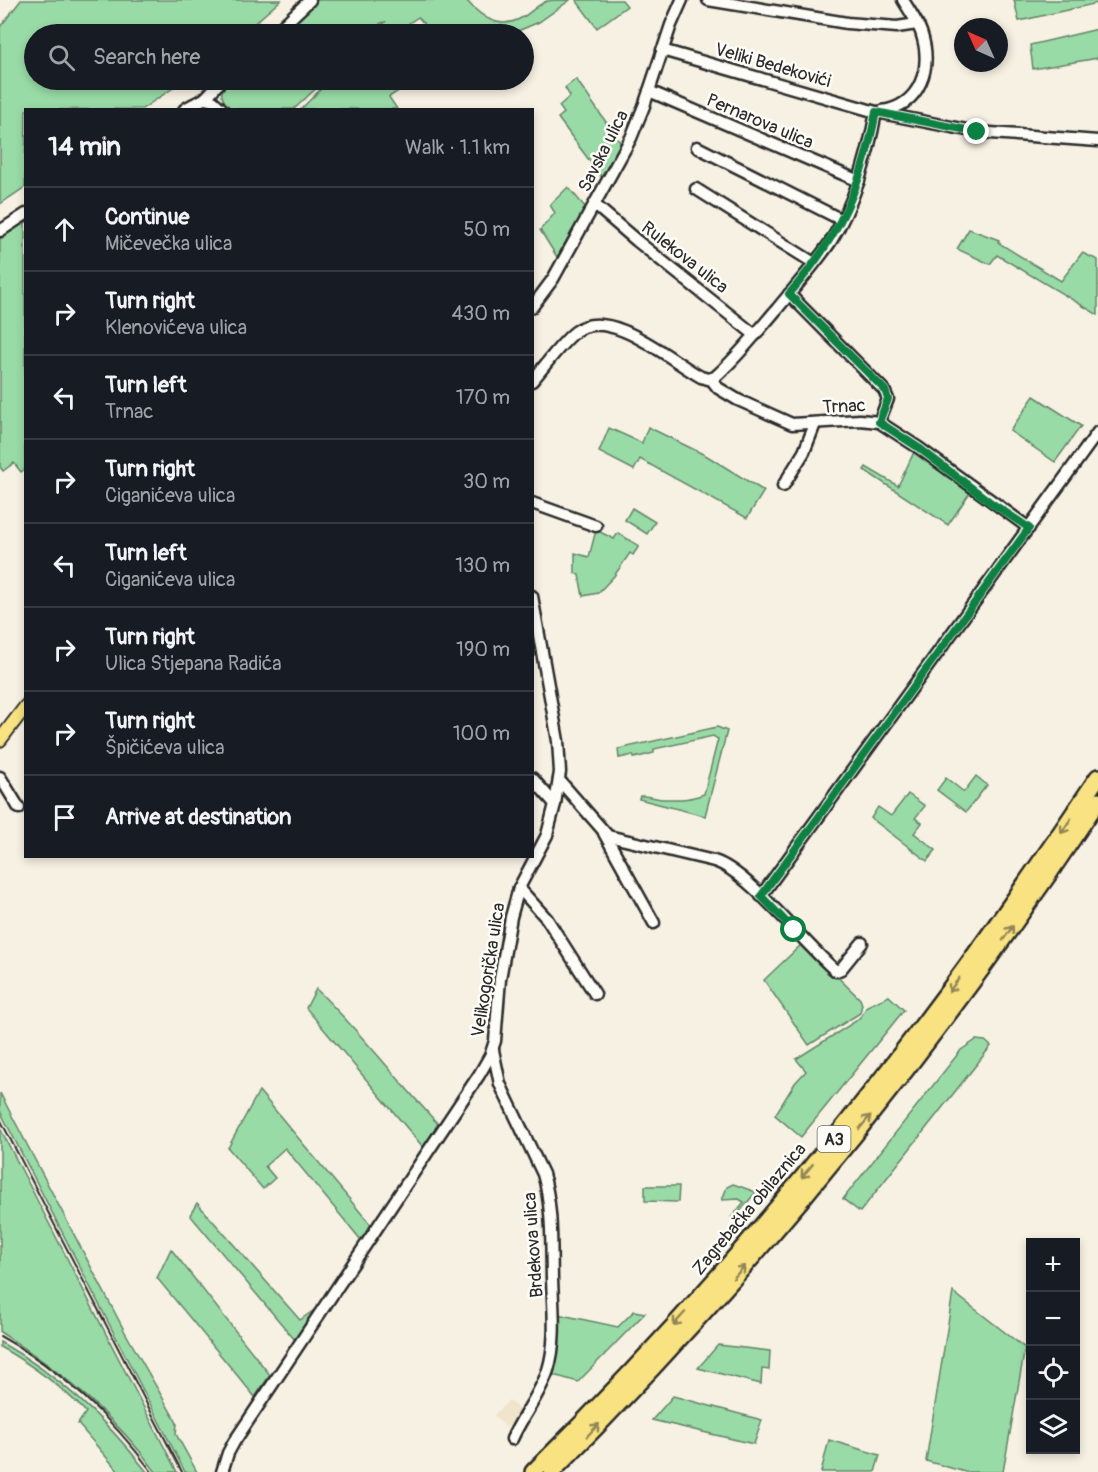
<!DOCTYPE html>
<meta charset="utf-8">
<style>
:root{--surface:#171b24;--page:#20242c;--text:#f1f3f6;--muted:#9ea1a6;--line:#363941}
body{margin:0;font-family:Pangolin,sans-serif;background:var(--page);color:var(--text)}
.controls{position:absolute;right:18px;bottom:18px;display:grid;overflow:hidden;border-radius:0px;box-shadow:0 3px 9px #0003}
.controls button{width:54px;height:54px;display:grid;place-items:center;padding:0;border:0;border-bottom:2px solid var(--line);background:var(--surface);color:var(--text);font:30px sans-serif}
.compass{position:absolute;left:954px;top:18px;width:54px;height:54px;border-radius:50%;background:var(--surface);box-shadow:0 3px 9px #0003;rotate:315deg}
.stop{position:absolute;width:18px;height:18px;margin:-14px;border:4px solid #0b8043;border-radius:50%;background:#fff}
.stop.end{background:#0b8043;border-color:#fff;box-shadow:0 2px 6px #0008}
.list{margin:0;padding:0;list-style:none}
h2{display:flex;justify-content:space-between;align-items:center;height:78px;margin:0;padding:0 24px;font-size:26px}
h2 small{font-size:20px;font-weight:400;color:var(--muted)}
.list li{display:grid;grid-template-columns:39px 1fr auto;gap:18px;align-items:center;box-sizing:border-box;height:84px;padding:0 24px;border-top:2px solid var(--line)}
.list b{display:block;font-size:22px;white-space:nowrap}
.list p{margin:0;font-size:20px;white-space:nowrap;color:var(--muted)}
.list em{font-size:20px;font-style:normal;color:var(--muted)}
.icon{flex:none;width:33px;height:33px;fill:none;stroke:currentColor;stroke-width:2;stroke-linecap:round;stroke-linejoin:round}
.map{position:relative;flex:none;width:1098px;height:1472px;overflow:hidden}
.search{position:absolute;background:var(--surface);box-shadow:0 3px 9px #0003;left:24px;top:24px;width:510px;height:66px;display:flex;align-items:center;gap:15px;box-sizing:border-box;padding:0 21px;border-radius:33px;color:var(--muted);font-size:22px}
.panel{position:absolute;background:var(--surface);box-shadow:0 3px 9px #0003;left:24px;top:108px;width:510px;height:750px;border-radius:0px}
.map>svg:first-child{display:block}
.built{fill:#f0e4cc}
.green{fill:#99dba6;stroke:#628368;stroke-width:1.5}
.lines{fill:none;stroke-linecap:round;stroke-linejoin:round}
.minor-casing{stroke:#2b2b2b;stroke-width:15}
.major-casing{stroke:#2b2b2b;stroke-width:16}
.highway-casing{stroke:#2b2b2b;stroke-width:20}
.minor{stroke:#fdfcf7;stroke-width:10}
.major{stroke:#f8e281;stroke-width:12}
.highway{stroke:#f8e281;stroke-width:15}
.rail{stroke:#2b2b2b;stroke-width:2}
.oneway{stroke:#928656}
.route{stroke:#0b8043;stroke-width:8}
.labels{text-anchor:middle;stroke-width:5;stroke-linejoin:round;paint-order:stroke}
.shield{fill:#fdfcf7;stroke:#6a6a68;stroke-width:1.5}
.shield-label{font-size:16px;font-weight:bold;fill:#2b2b2b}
.street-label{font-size:18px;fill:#2b2b2b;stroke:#fdfcf7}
</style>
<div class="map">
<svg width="1098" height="1472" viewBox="0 0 1098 1472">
<rect width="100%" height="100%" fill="#f7f1e3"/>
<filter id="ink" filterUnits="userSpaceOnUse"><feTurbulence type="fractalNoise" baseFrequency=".0167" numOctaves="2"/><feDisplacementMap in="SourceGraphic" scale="12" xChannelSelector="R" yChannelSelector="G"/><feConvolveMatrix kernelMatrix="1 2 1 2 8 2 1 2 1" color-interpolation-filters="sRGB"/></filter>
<g filter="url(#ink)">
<path class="built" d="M509,1400L522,1413L506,1428L494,1415Z"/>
<g class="green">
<path d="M21,0H281L242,34H34V80H185L142,109L26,110L25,187L0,204V27Z"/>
<path d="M317,0H466C482,18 500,31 523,17C531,12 539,4 547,1C553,0 564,0 570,0L539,22L511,34H433L418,17L401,29L404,34H374L385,22L381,23L369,34H282Z"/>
<path d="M576,0H622L627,6L597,28Z"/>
<path d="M1014,0H1098V3L1019,21Z"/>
<path d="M1098,29V58L1033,69L1030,45Z"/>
<path d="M576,79L622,145L603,179L558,118L564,113L559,106L570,96L565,88Z"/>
<path d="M231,80H325L294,109H229C220,95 218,91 231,80Z"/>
<path d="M330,80H425L414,85L412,82L389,97L397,109H301Z"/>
<path d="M568,187L586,208L557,257L540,230L555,213L550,205Z"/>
<path d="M25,222V469L21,472L14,463L3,471L0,467V239Z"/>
<path d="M969,229L999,240L998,242L1002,245L1061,281L1082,253L1098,260V315L997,255L990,264L957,249Z"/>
<path d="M1034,396L1081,426L1055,462L1010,431Z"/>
<path d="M648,427L707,456L764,491L747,518L640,459L634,470L599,452L609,428L642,443Z"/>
<path d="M915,450L971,491L948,525L864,470L866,467L898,486Z"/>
<path d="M632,508L655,522L647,534L625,520Z"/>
<path d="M596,530L614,539L618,533L639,546L633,555L630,553L614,576L598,593L583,596L579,575L575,573V553L589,557Z"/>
<path d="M717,727L727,731L705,816L639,799L640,796C649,795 656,799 665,799C683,799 686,800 704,794L718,739L713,736L654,749V753L634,758L633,755L619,758L618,749Z"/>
<path d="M976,776L987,785L966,812L937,790L946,778L964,792Z"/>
<path d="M908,794L925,806L915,818L922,823L914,833L936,850L927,861L871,818L878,807L891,816Z"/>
<path d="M803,943L860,999L862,1004L860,1013L809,1045L764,980Z"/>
<path d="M316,989C360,1031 397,1080 439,1125L423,1147L306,1008Z"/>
<path d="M889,996L904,1010L801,1137L775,1115L795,1083L806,1071L796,1059L856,1021L862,1015L867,1006Z"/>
<path d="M976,1040L985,1041L991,1046L860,1212L843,1199L961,1050Z"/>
<path d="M259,1091L371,1225L361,1240L285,1148L265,1166L275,1178L263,1189L228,1148Z"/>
<path d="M0,1093L125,1332L177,1423L176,1434L197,1472H185L0,1111Z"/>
<path d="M0,1128L177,1472H156C114,1415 60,1370 0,1332Z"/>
<path d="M733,1184L756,1192L733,1220L731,1218L744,1202L739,1199L722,1200L727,1187Z"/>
<path d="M645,1186H679L678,1202L645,1201Z"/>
<path d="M197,1203L300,1320L317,1308L295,1340L190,1215Z"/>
<path d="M171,1249L270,1375L255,1397L157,1278Z"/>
<path d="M953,1292L1025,1348L1003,1472H965L926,1461Z"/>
<path d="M634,1311L645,1313L578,1382L550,1374L557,1314L618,1327Z"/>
<path d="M0,1342C58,1375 106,1419 147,1472H119L78,1424L86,1412C61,1386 32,1365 0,1347Z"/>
<path d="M718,1345L770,1351L769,1370L762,1369L761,1384L698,1368Z"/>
<path d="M673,1396L762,1420L754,1444L652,1420Z"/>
<path d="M829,1440L880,1455L875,1472H821Z"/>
</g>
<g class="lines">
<defs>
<g id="minor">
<path d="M708,0L847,23L897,27L917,24"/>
<path d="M274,34L310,0"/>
<path d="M662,50L876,112L977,132L1098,141"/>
<path d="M649,91L859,181"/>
<path d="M205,99L213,101L223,110"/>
<path d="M184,110C189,105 202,101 205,98C212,92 216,85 223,80"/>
<path d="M882,111C921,105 933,67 921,32C917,21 909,10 903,0"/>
<path d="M697,147L842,220"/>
<path d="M696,189L814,263"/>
<path d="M595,205L637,241L755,335"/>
<path d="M0,231L26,214"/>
<path d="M789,294L884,390L888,399L879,422"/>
<path d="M532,307L553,279L631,138L644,106L671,25L682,0"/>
<path d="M711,379L718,388L738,400L792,424L860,420L879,422L919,448L1029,528"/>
<path d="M532,381C546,365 559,345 575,332C609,305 671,361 701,377L708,379L715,377C738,357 757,332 777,309C795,287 815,265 831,241C855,202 868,157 876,112"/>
<path d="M783,486L804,452L815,424"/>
<path d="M532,503L596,526"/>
<path d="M0,777L19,808"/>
<path d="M532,778L555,804"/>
<path d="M559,780L608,836L714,861C748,871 805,945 836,971L841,969L862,943"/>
<path d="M604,833L654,923"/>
<path d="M519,888L547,919L595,994"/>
<path d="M761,896L1098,432"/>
<path d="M493,1050L500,1084L543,1174C553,1208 551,1244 552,1279C553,1309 557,1341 548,1370C540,1395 522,1416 512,1439"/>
<path d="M222,1472L228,1453L234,1442L479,1075L490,1056L495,1041L500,979L511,917L519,888L547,835L555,804L560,772L558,741L532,596"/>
</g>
<path id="major" d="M0,740L26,706"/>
<g id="highway">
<path d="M533,1472C747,1262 933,1026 1098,777"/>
<path d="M552,1472C756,1268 939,1042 1098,801"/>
</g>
</defs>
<use href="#minor" class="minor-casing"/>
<use href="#major" class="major-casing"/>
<use href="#highway" class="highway-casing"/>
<use href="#minor" class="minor"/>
<use href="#major" class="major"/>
<use href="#highway" class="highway"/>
<g class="rail">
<path d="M0,1119L182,1472"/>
<path d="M0,1336C59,1368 112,1418 152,1472"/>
</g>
</g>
<defs><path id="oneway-shaft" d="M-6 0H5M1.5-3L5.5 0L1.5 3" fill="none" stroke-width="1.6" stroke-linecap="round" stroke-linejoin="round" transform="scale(1.5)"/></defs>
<g class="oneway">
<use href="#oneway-shaft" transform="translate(1066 826) rotate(124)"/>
<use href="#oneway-shaft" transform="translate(1008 933) rotate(-55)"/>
<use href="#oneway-shaft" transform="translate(954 985) rotate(126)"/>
<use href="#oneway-shaft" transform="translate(865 1122) rotate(-51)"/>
<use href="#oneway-shaft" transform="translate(807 1171) rotate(130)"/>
<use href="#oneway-shaft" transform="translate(739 1272) rotate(-48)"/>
<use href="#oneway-shaft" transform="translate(679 1319) rotate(132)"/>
<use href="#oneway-shaft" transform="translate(593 1430) rotate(-46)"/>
</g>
</g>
<g class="lines" filter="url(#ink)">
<path class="route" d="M794,930L761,896L1029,528L990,502L919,448L879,422L888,399L885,390L789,294C839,237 862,186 876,112L977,132"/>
</g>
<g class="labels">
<rect class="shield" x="817.5" y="1126" width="33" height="26" rx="4.5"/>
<g class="shield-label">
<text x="834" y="1145">A3</text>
</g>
<g class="street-label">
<text transform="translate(773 65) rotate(16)" y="6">Veliki Bedekovići</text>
<text transform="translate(760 121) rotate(23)" y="6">Pernarova ulica</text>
<text transform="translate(603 151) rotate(-63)" y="6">Savska ulica</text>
<text transform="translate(685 257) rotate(38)" y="6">Rulekova ulica</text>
<text transform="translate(844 406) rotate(-2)" y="6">Trnac</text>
<text transform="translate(488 970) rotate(-81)" y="6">Velikogorička ulica</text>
<text transform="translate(749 1209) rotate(-50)" y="6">Zagrebačka obilaznica</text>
<text transform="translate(533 1245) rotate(-94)" y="6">Brdekova ulica</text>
</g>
</g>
</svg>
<div class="controls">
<button>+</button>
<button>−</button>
<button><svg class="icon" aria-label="locate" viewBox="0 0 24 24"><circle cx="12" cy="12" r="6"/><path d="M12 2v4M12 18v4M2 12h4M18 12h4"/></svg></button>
<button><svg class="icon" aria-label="layers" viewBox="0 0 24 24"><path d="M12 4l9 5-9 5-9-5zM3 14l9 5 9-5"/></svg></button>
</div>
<svg class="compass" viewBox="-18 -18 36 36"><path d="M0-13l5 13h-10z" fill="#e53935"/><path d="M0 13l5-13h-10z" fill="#9ea1a6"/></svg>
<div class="stop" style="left:794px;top:930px"></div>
<div class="stop end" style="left:977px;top:132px"></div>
<div class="search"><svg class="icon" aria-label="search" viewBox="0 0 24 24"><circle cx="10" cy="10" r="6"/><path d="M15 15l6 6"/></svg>Search here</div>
<section class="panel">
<h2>14 min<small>Walk · 1.1 km</small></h2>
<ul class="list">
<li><svg class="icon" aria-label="ahead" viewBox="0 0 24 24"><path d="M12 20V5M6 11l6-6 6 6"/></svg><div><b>Continue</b><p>Mičevečka ulica</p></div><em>50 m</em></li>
<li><svg class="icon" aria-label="right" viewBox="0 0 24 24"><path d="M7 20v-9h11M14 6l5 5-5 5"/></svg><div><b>Turn right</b><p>Klenovićeva ulica</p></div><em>430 m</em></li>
<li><svg class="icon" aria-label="left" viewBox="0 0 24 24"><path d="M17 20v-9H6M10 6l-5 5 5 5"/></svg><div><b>Turn left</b><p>Trnac</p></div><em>170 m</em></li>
<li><svg class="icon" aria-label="right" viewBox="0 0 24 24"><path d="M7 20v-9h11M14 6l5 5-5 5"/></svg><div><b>Turn right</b><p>Ciganićeva ulica</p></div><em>30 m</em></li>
<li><svg class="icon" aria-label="left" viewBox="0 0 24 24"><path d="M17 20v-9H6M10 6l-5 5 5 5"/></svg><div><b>Turn left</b><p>Ciganićeva ulica</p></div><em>130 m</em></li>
<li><svg class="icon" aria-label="right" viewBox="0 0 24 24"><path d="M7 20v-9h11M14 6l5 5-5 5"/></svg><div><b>Turn right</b><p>Ulica Stjepana Radića</p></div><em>190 m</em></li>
<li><svg class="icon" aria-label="right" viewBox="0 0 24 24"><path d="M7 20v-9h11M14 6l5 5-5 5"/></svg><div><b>Turn right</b><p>Špičićeva ulica</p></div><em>100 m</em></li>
<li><svg class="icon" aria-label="arrive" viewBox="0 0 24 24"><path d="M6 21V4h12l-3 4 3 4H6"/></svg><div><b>Arrive at destination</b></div></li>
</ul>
</section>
</div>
